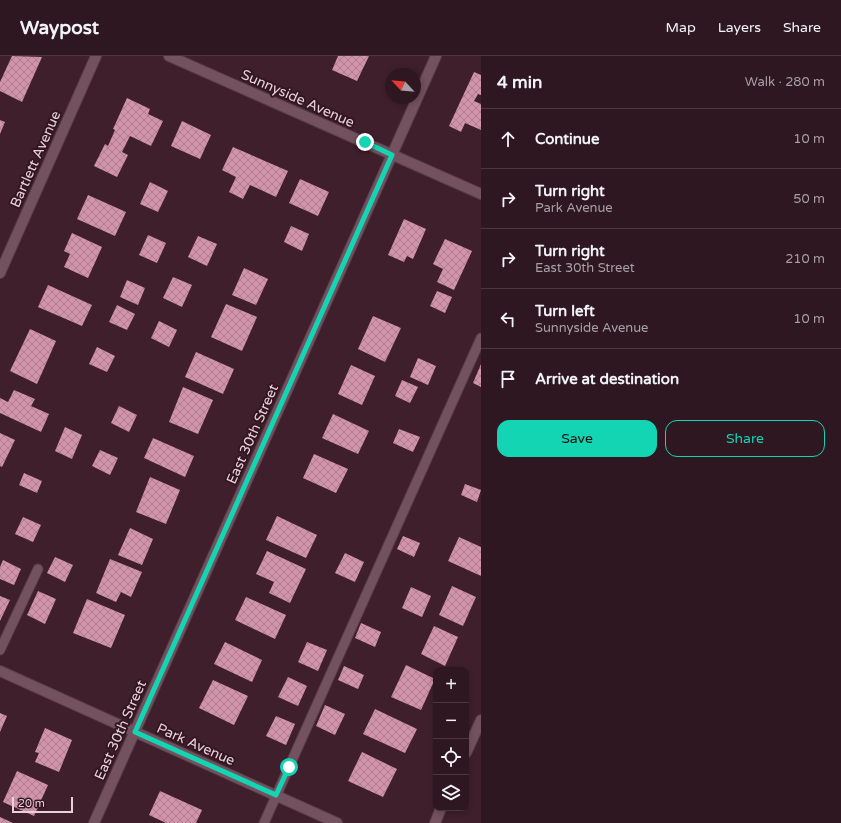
<!DOCTYPE html>
<meta charset="utf-8">
<style>
:root{--surface:#2e1720;--page:#362029;--text:#f1f3f6;--muted:#a79fa5;--line:#49363e;--accent:#13d5b3}
body{margin:0;font-family:"Varela Round",sans-serif;background:var(--page);color:var(--text)}
.controls{position:absolute;right:12px;bottom:12px;display:grid;overflow:hidden;border-radius:8px;box-shadow:0 2px 6px #0003}
.controls button{width:36px;height:36px;display:grid;place-items:center;padding:0;border:0;border-bottom:1px solid var(--line);background:var(--surface);color:var(--text);font:20px sans-serif}
.compass{position:absolute;left:385px;top:12px;width:36px;height:36px;border-radius:50%;background:var(--surface);box-shadow:0 2px 6px #0003;rotate:296deg}
.scale{position:absolute;left:12px;bottom:10px;width:61px;box-sizing:border-box;padding-left:4px;border:2px solid #e7d2d9;border-top:0;font-size:11px;line-height:14px;white-space:nowrap;color:#e7d2d9;-webkit-text-stroke:3px #331622;paint-order:stroke}
.stop{position:absolute;width:12px;height:12px;margin:-9px;border:3px solid #13d5b3;border-radius:50%;background:#fff}
.stop.end{background:#13d5b3;border-color:#fff;box-shadow:0 1px 4px #0008}
.list{margin:0;padding:0;list-style:none}
h2{display:flex;justify-content:space-between;align-items:center;height:52px;margin:0;padding:0 16px;font-size:17px}
h2 small{font-size:13px;font-weight:400;color:var(--muted)}
.list li{display:grid;grid-template-columns:26px 1fr auto;gap:12px;align-items:center;box-sizing:border-box;height:60px;padding:0 16px;border-top:1px solid var(--line)}
.list b{display:block;font-size:15px;white-space:nowrap}
.list p{margin:0;font-size:13px;white-space:nowrap;color:var(--muted)}
.list em{font-size:13px;font-style:normal;color:var(--muted)}
.actions{display:flex;gap:8px;padding:12px 16px}
.actions a{flex:1;padding:9px 0;border:1px solid var(--accent);border-radius:12px;text-align:center;font-size:14px;color:var(--accent)}
.actions .main{background:var(--accent);color:#111}
.icon{flex:none;width:22px;height:22px;fill:none;stroke:currentColor;stroke-width:2;stroke-linecap:round;stroke-linejoin:round}
.map{position:relative;flex:none;width:481px;height:767px;overflow:hidden}
header{display:flex;align-items:center;gap:24px;box-sizing:border-box;height:56px;padding:0 20px;background:var(--surface);border-bottom:1px solid var(--line)}
header strong{font-size:19px}
nav{display:flex;gap:22px;margin-inline-start:auto;font-size:14px}
main{display:flex}
aside{flex:1;background:var(--surface)}
.map>svg:first-child{display:block}
.building{fill:url(#building-cross-hatch)}
.lines{fill:none;stroke-linecap:round;stroke-linejoin:round}
.service-casing{stroke:#563d47;stroke-width:11}
.minor-casing{stroke:#563d47;stroke-width:12}
.service{stroke:#74515e;stroke-width:9}
.minor{stroke:#74515e;stroke-width:10}
.route{stroke:#13d5b3;stroke-width:5}
.labels{text-anchor:middle;stroke-width:4;stroke-linejoin:round;paint-order:stroke}
.street-label{font-size:14px;fill:#e7d2d9;stroke:#331622}
</style>
<header>
<strong>Waypost</strong>
<nav><a>Map</a><a>Layers</a><a>Share</a></nav>
</header>
<main>
<div class="map">
<svg width="481" height="767" viewBox="0 0 481 767">
<defs>
<pattern id="building-cross-hatch" width="8" height="8" patternUnits="userSpaceOnUse"><rect width="8" height="8" fill="#d193a9"/><path d="M0 0l8 8M0 8l8-8" fill="none" stroke="#ae7e8f"/></pattern>
</defs>
<rect width="100%" height="100%" fill="#3e1f2b"/>
<g class="building">
<path d="M12,0L42,1L22,46L0,35V26Z"/>
<path d="M338,0H369L357,25L332,14Z"/>
<path d="M474,16L481,19V39L478,38L474,45L481,48V74L465,67L461,76L449,70Z"/>
<path d="M127,42L150,53L148,58L163,65L151,90L130,80L122,96L128,99L117,121L94,110L105,88L108,90L115,74L113,73Z"/>
<path d="M0,64L5,66L0,78Z"/>
<path d="M182,65L211,79L200,103L171,90Z"/>
<path d="M233,91L288,115L276,141L250,129L243,143L229,136L236,121L222,114Z"/>
<path d="M300,123L329,136L318,160L289,147Z"/>
<path d="M150,126L168,135L158,156L140,148Z"/>
<path d="M88,139L126,156L115,180L77,163Z"/>
<path d="M404,163L426,173L413,203L407,200L404,206L388,199Z"/>
<path d="M291,170L309,178L302,195L284,186Z"/>
<path d="M72,177L102,191L88,222L64,211L70,198L64,195Z"/>
<path d="M148,179L166,187L157,207L139,199Z"/>
<path d="M198,180L217,188L207,210L188,201Z"/>
<path d="M445,183L472,195L454,234L437,226L443,213L433,208Z"/>
<path d="M244,212L268,223L256,249L232,239Z"/>
<path d="M173,221L192,229L182,251L163,242Z"/>
<path d="M127,224L145,232L138,249L120,241Z"/>
<path d="M48,229L92,249L82,270L38,251Z"/>
<path d="M437,235L452,241L445,257L430,250Z"/>
<path d="M226,248L257,261L242,295L211,281Z"/>
<path d="M117,249L135,258L127,274L109,266Z"/>
<path d="M373,260L401,272L385,306L358,293Z"/>
<path d="M159,265L177,274L169,291L151,282Z"/>
<path d="M30,273L56,285L37,328L10,315Z"/>
<path d="M97,291L115,300L107,316L89,308Z"/>
<path d="M196,296L234,313L223,338L185,321Z"/>
<path d="M418,302L436,310L428,329L410,321Z"/>
<path d="M481,308V331L473,327Z"/>
<path d="M351,309L375,320L362,349L338,338Z"/>
<path d="M402,324L418,331L410,347L395,340Z"/>
<path d="M183,331L213,344L198,378L169,366Z"/>
<path d="M14,334L35,343L31,350L49,358L41,376L0,357V342L8,346Z"/>
<path d="M119,350L137,359L129,376L111,367Z"/>
<path d="M333,358L369,375L358,398L322,382Z"/>
<path d="M65,371L82,379L72,403L55,395Z"/>
<path d="M399,373L420,381L413,396L393,387Z"/>
<path d="M0,377L15,384L2,411L0,410Z"/>
<path d="M153,382L194,400L185,421L144,402Z"/>
<path d="M100,394L118,402L110,419L92,410Z"/>
<path d="M314,398L348,413L336,437L303,422Z"/>
<path d="M24,417L42,425L37,437L19,429Z"/>
<path d="M150,421L180,434L166,468L136,456Z"/>
<path d="M465,428L481,434L477,446L461,439Z"/>
<path d="M277,460L317,479L306,502L266,484Z"/>
<path d="M23,461L41,469L33,486L15,478Z"/>
<path d="M130,472L153,483L142,509L118,499Z"/>
<path d="M403,480L420,487L414,501L397,493Z"/>
<path d="M459,481L481,491V520L448,505Z"/>
<path d="M267,495L306,513L290,547L269,537L274,526L256,518Z"/>
<path d="M345,497L364,506L355,526L335,517Z"/>
<path d="M55,501L73,509L65,526L47,517Z"/>
<path d="M110,503L142,516L131,541L121,536L116,546L96,537Z"/>
<path d="M3,504L21,513L14,529L0,523V511Z"/>
<path d="M452,530L476,541L463,570L439,559Z"/>
<path d="M411,531L431,540L422,561L402,552Z"/>
<path d="M38,535L56,543L45,568L27,559Z"/>
<path d="M0,540L10,544L0,565Z"/>
<path d="M246,541L286,559L275,583L235,564Z"/>
<path d="M87,543L125,559L111,592L73,577Z"/>
<path d="M361,567L381,576L375,591L355,582Z"/>
<path d="M434,570L458,581L445,610L421,598Z"/>
<path d="M225,586L262,604L252,626L214,608Z"/>
<path d="M307,586L327,594L318,615L298,606Z"/>
<path d="M406,609L435,623L421,654L391,641Z"/>
<path d="M344,610L364,619L358,633L338,624Z"/>
<path d="M288,621L307,630L298,650L278,641Z"/>
<path d="M213,624L248,640L234,669L199,652Z"/>
<path d="M325,649L345,658L335,679L316,670Z"/>
<path d="M375,653L417,673L405,697L363,678Z"/>
<path d="M0,657L7,660L0,676Z"/>
<path d="M276,660L295,668L286,689L266,680Z"/>
<path d="M45,672L72,684L59,716L35,706L39,697L35,696Z"/>
<path d="M362,696L397,713L383,741L348,725Z"/>
<path d="M17,715L48,729L34,760L3,746Z"/>
<path d="M160,735L202,754L196,767H166L149,759Z"/>
<path d="M0,761L13,767H0Z"/>
</g>
<g class="lines">
<defs>
<g id="service">
<path d="M0,594L38,513"/>
<path d="M264,767L481,282"/>
</g>
<g id="minor">
<path d="M169,0L481,138"/>
<path d="M0,217L96,0"/>
<path d="M0,615L337,767"/>
<path d="M466,697L481,664"/>
<path d="M94,767L436,0"/>
<path d="M435,767L441,752"/>
</g>
</defs>
<use href="#service" class="service-casing"/>
<use href="#minor" class="minor-casing"/>
<use href="#service" class="service"/>
<use href="#minor" class="minor"/>
</g>
<g class="lines">
<path class="route" d="M289,711L276,739L135,676L392,99L365,86"/>
</g>
<g class="labels">
<g class="street-label">
<text transform="translate(298 42) rotate(24)" y="5">Sunnyside Avenue</text>
<text transform="translate(35 103) rotate(-66)" y="5">Bartlett Avenue</text>
<text transform="translate(252 378) rotate(-66)" y="5">East 30th Street</text>
<text transform="translate(120 674) rotate(-66)" y="5">East 30th Street</text>
<text transform="translate(196 688) rotate(24)" y="5">Park Avenue</text>
</g>
</g>
</svg>
<div class="controls">
<button>+</button>
<button>−</button>
<button><svg class="icon" aria-label="locate" viewBox="0 0 24 24"><circle cx="12" cy="12" r="6"/><path d="M12 2v4M12 18v4M2 12h4M18 12h4"/></svg></button>
<button><svg class="icon" aria-label="layers" viewBox="0 0 24 24"><path d="M12 4l9 5-9 5-9-5zM3 14l9 5 9-5"/></svg></button>
</div>
<svg class="compass" viewBox="-18 -18 36 36"><path d="M0-13l5 13h-10z" fill="#e53935"/><path d="M0 13l5-13h-10z" fill="#a79fa5"/></svg>
<div class="scale">20 m</div>
<div class="stop" style="left:289px;top:711px"></div>
<div class="stop end" style="left:365px;top:86px"></div>
</div>
<aside>
<h2>4 min<small>Walk · 280 m</small></h2>
<ul class="list">
<li><svg class="icon" aria-label="ahead" viewBox="0 0 24 24"><path d="M12 20V5M6 11l6-6 6 6"/></svg><div><b>Continue</b></div><em>10 m</em></li>
<li><svg class="icon" aria-label="right" viewBox="0 0 24 24"><path d="M7 20v-9h11M14 6l5 5-5 5"/></svg><div><b>Turn right</b><p>Park Avenue</p></div><em>50 m</em></li>
<li><svg class="icon" aria-label="right" viewBox="0 0 24 24"><path d="M7 20v-9h11M14 6l5 5-5 5"/></svg><div><b>Turn right</b><p>East 30th Street</p></div><em>210 m</em></li>
<li><svg class="icon" aria-label="left" viewBox="0 0 24 24"><path d="M17 20v-9H6M10 6l-5 5 5 5"/></svg><div><b>Turn left</b><p>Sunnyside Avenue</p></div><em>10 m</em></li>
<li><svg class="icon" aria-label="arrive" viewBox="0 0 24 24"><path d="M6 21V4h12l-3 4 3 4H6"/></svg><div><b>Arrive at destination</b></div></li>
</ul>
<div class="actions"><a class="main">Save</a><a>Share</a></div>
</aside>
</main>
